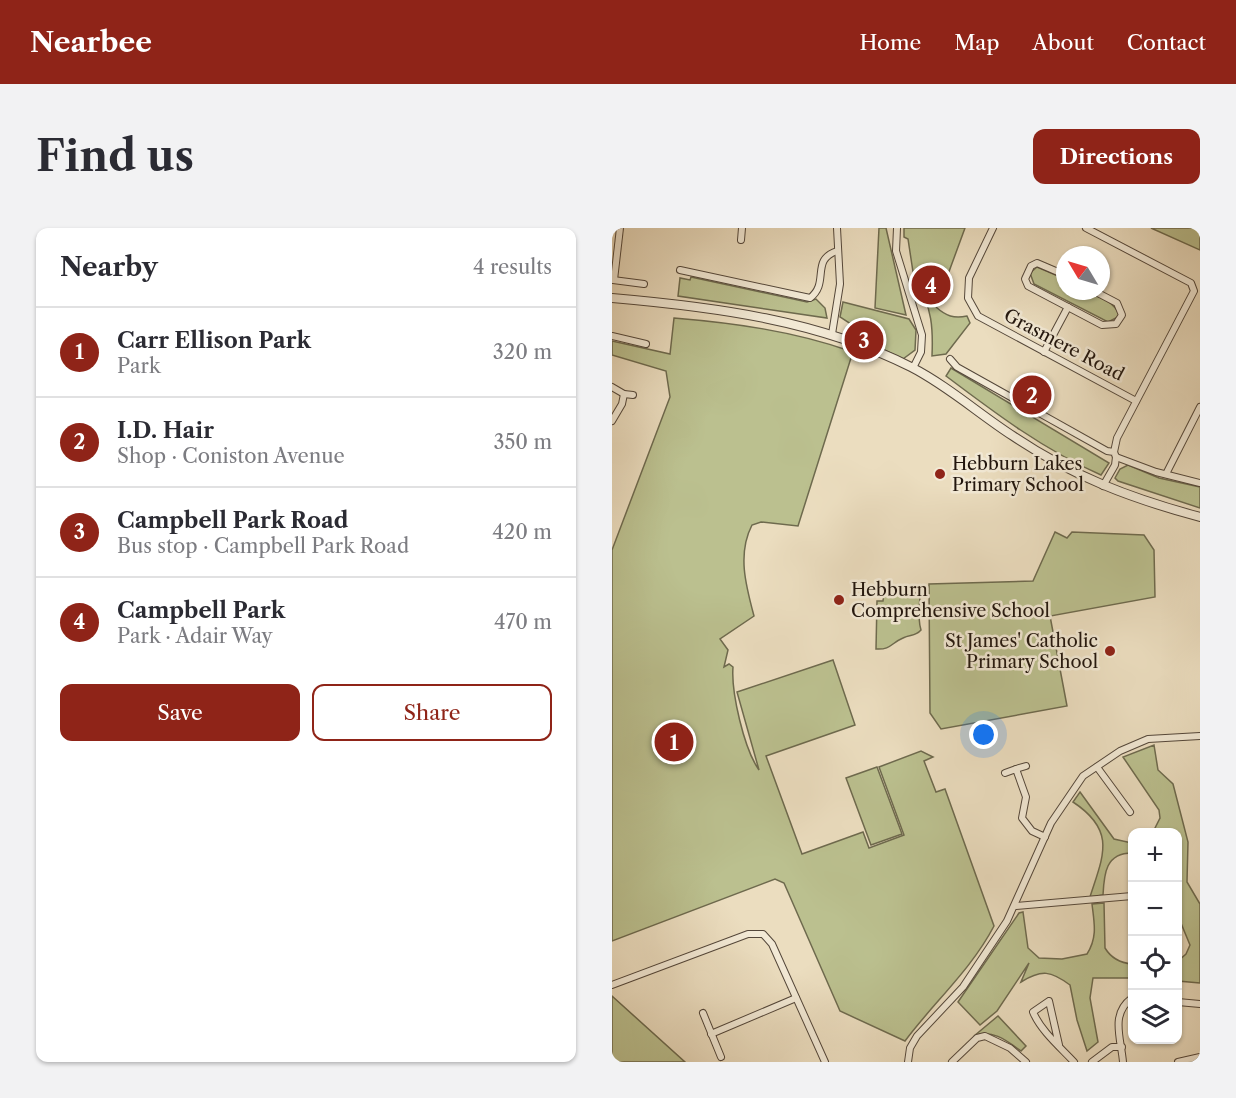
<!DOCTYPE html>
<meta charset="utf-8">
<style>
:root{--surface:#fff;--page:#f2f2f3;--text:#2b2b33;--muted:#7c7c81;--line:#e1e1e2;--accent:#8f2418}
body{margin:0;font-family:"Libre Caslon Text",serif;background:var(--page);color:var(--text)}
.controls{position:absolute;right:18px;bottom:18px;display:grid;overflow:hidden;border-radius:12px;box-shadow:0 2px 4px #0004}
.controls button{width:54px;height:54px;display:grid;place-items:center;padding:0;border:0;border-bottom:2px solid var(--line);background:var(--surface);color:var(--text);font:30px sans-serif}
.compass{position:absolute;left:444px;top:18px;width:54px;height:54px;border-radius:50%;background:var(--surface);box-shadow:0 2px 4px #0004;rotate:308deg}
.you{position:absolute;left:372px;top:507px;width:21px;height:21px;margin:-15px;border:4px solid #fff;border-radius:50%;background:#1a73e8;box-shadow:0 0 0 9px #1a73e833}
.badge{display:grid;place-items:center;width:39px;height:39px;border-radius:50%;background:var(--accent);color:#fff;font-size:20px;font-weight:700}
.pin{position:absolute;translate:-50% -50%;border:3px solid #fff;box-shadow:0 2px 6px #0006}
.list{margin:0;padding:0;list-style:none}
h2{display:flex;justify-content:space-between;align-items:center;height:78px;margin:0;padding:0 24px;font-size:26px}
h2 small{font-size:20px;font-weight:400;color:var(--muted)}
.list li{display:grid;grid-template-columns:39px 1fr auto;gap:18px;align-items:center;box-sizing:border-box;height:90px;padding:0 24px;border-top:2px solid var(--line)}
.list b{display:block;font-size:22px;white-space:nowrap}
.list p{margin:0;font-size:20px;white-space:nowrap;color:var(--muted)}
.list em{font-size:20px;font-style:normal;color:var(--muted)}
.actions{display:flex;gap:12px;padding:18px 24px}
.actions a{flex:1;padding:14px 0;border:2px solid var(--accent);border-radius:12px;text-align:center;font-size:21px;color:var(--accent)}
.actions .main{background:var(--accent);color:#fff}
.icon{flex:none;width:33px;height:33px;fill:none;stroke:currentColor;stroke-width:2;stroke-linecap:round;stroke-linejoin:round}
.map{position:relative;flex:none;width:588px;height:834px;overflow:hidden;border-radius:12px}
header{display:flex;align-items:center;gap:36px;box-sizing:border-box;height:84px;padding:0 30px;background:var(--accent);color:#fff}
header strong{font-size:28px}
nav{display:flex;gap:33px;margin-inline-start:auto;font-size:21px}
.intro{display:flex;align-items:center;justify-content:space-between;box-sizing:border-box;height:144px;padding:0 36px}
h1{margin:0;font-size:42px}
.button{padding:15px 27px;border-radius:12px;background:var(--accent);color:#fff;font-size:21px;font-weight:700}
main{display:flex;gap:36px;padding:0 36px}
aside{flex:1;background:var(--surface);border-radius:12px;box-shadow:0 2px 4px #0004}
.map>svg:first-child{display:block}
.green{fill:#bbc08f;stroke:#6e6a4e;stroke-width:1.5}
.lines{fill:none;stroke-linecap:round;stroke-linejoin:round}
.minor-casing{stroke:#54473a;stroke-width:8}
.tertiary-casing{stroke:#54473a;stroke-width:10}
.minor{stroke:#f2e9d5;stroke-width:6}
.tertiary{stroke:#f2e9d5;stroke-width:8}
.poi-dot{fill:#8f2418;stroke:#f2e9d5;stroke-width:2}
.labels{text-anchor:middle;stroke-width:5;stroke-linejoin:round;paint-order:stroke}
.street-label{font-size:18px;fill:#21150d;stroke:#f2e9d5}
.poi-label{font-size:18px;fill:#21150d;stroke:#f2e9d5;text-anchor:start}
</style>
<header>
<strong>Nearbee</strong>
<nav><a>Home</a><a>Map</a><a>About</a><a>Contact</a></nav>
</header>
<div class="intro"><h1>Find us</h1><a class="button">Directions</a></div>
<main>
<aside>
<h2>Nearby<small>4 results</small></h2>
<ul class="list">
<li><span class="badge">1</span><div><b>Carr Ellison Park</b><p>Park</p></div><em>320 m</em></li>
<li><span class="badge">2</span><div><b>I.D. Hair</b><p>Shop · Coniston Avenue</p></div><em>350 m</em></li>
<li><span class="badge">3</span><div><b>Campbell Park Road</b><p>Bus stop · Campbell Park Road</p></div><em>420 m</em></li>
<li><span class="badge">4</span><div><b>Campbell Park</b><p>Park · Adair Way</p></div><em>470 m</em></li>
</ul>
<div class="actions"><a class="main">Save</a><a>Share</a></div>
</aside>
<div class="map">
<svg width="588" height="834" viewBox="0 0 588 834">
<rect width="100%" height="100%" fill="#ebddbf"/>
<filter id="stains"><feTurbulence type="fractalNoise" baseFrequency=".00333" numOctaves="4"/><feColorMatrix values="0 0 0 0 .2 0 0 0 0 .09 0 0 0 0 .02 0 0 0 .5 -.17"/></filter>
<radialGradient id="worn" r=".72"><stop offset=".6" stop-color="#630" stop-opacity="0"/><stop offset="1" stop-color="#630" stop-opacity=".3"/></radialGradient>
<g class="green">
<path d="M267,0H274L294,87L263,80Z"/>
<path d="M292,0H353L324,79C334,88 342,91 355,88L358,95L334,126L320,128C321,105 321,75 303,57L296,11L292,9Z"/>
<path d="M539,0H588V22Z"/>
<path d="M425,39L453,51V63C472,63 496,67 507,85L506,89L496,94L422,56L418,45Z"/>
<path d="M79,49L195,74L204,71L213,80L215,90L66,68L68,50L78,52Z"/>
<path d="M231,74L297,91L304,102L303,122L291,131L236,105L239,96L228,89Z"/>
<path d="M62,90C122,95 181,103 238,123L239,130L186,298L149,294L140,297C125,326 134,358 142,388L108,411L116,422L112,439L117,436L121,439C119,464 132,521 147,542L125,464L221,432L243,497L154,528L190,626L251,604L257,620L292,607L267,539L309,523L321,529L312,533L324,564L333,561L382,698C359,742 322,774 293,813L228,783L172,655L163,651L0,713V322L58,169L54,143L0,127V113L58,126Z"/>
<path d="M339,140L497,235L489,247C432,222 383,185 334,148Z"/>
<path d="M516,237L547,250L588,259V280L506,253L503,250L508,241Z"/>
<path d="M443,304L455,310L460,304L532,307L542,322L543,369L438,388L455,478L329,501L318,485L317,356L421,353Z"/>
<path d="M272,365H308C308,378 305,390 309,402C303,409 298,406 291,410C279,415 279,422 264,421L265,373H271Z"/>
<path d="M542,517L546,542L561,556L576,614L575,654L588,676V755L566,753V733L574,726L578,717L566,688V604H541L548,590L547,582L511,529Z"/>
<path d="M265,539L290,606L259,617L234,550Z"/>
<path d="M468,564L502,611L520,615V625C494,625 492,645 491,667L478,669C491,628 505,603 461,574Z"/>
<path d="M492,675L493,720C499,730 509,735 520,736V750H481L478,770L486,814L475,823L465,792L458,757C439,743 430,741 409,754L417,735L385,783L368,797L346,774L407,685L411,684L416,720L427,730L450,731L475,726C486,709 482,694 480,676Z"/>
<path d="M0,768L73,834H0Z"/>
<path d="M386,788L414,818L409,823C394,812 380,801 362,808Z"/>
</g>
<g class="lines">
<defs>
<g id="minor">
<path d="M285,0L284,23L310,107L309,124L301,140"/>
<path d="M381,0L357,50L356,70L366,88L524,173"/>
<path d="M474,0L579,55L582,63L505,210L502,224"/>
<path d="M129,12L130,0"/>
<path d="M68,42L198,70C218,55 198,32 225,23"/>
<path d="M453,47L425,35L419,38L413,51L416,58L490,97L504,96L510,87L505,75L482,63"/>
<path d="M1,52L32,56"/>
<path d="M2,52L8,0"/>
<path d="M220,106L228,56L225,0"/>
<path d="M0,108L34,116"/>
<path d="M432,124L456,79"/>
<path d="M338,131L345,139L495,223L502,224L504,229"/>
<path d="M0,159L12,166L21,167"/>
<path d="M0,193L10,176L12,166"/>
<path d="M504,229L544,244L588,255"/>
<path d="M554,246L588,179"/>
<path d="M491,258L503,237L504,229"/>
<path d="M485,539L518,584"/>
<path d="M404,541L414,538"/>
<path d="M393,545L404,541L414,569L410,590L420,603L433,609"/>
<path d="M404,678L520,668"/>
<path d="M0,757L136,706H151L160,716L213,834"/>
<path d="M566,774L588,776"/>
<path d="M91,785L109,829"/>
<path d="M99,806L184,770"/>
<path d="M447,817L437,773L421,784C429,803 448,819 462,834"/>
<path d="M296,834L298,820L305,808L351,759L395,693L439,595L471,548L508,523L536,511L588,508"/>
<path d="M340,834L365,810L373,808L398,820L414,834"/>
<path d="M480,834L500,819H510"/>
<path d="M511,834C509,810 498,786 520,770"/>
<path d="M566,834L588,829"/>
</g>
<path id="tertiary" d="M0,70C103,79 206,92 299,139C336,158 367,186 401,208C462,249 518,270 588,289"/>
</defs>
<use href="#minor" class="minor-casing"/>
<use href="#tertiary" class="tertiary-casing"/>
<use href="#minor" class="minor"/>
<use href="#tertiary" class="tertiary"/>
</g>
<g class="poi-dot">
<circle cx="328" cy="246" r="6"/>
<circle cx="227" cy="372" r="6"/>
<circle cx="498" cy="423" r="6"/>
</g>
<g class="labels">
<g class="street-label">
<text transform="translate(452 117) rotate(28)" y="6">Grasmere Road</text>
</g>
<g class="poi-label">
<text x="340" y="242">Hebburn Lakes<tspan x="340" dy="21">Primary School</tspan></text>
<text x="239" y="368">Hebburn<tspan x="239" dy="21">Comprehensive School</tspan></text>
<text x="486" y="419" text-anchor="end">St James' Catholic<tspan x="486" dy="21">Primary School</tspan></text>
</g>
</g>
<rect width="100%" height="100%" filter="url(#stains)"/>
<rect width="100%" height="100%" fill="url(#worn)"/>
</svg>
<div class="controls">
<button>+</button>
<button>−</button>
<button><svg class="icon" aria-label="locate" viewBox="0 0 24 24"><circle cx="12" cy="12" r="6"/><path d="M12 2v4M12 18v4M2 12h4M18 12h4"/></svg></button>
<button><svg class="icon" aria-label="layers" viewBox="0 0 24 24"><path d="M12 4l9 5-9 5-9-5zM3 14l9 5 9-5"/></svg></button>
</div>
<svg class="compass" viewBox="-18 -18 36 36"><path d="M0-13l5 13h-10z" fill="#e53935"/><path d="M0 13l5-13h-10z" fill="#7c7c81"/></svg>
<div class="you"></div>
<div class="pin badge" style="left:62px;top:514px">1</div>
<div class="pin badge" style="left:420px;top:167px">2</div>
<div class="pin badge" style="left:252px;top:112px">3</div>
<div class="pin badge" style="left:319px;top:57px">4</div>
</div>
</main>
